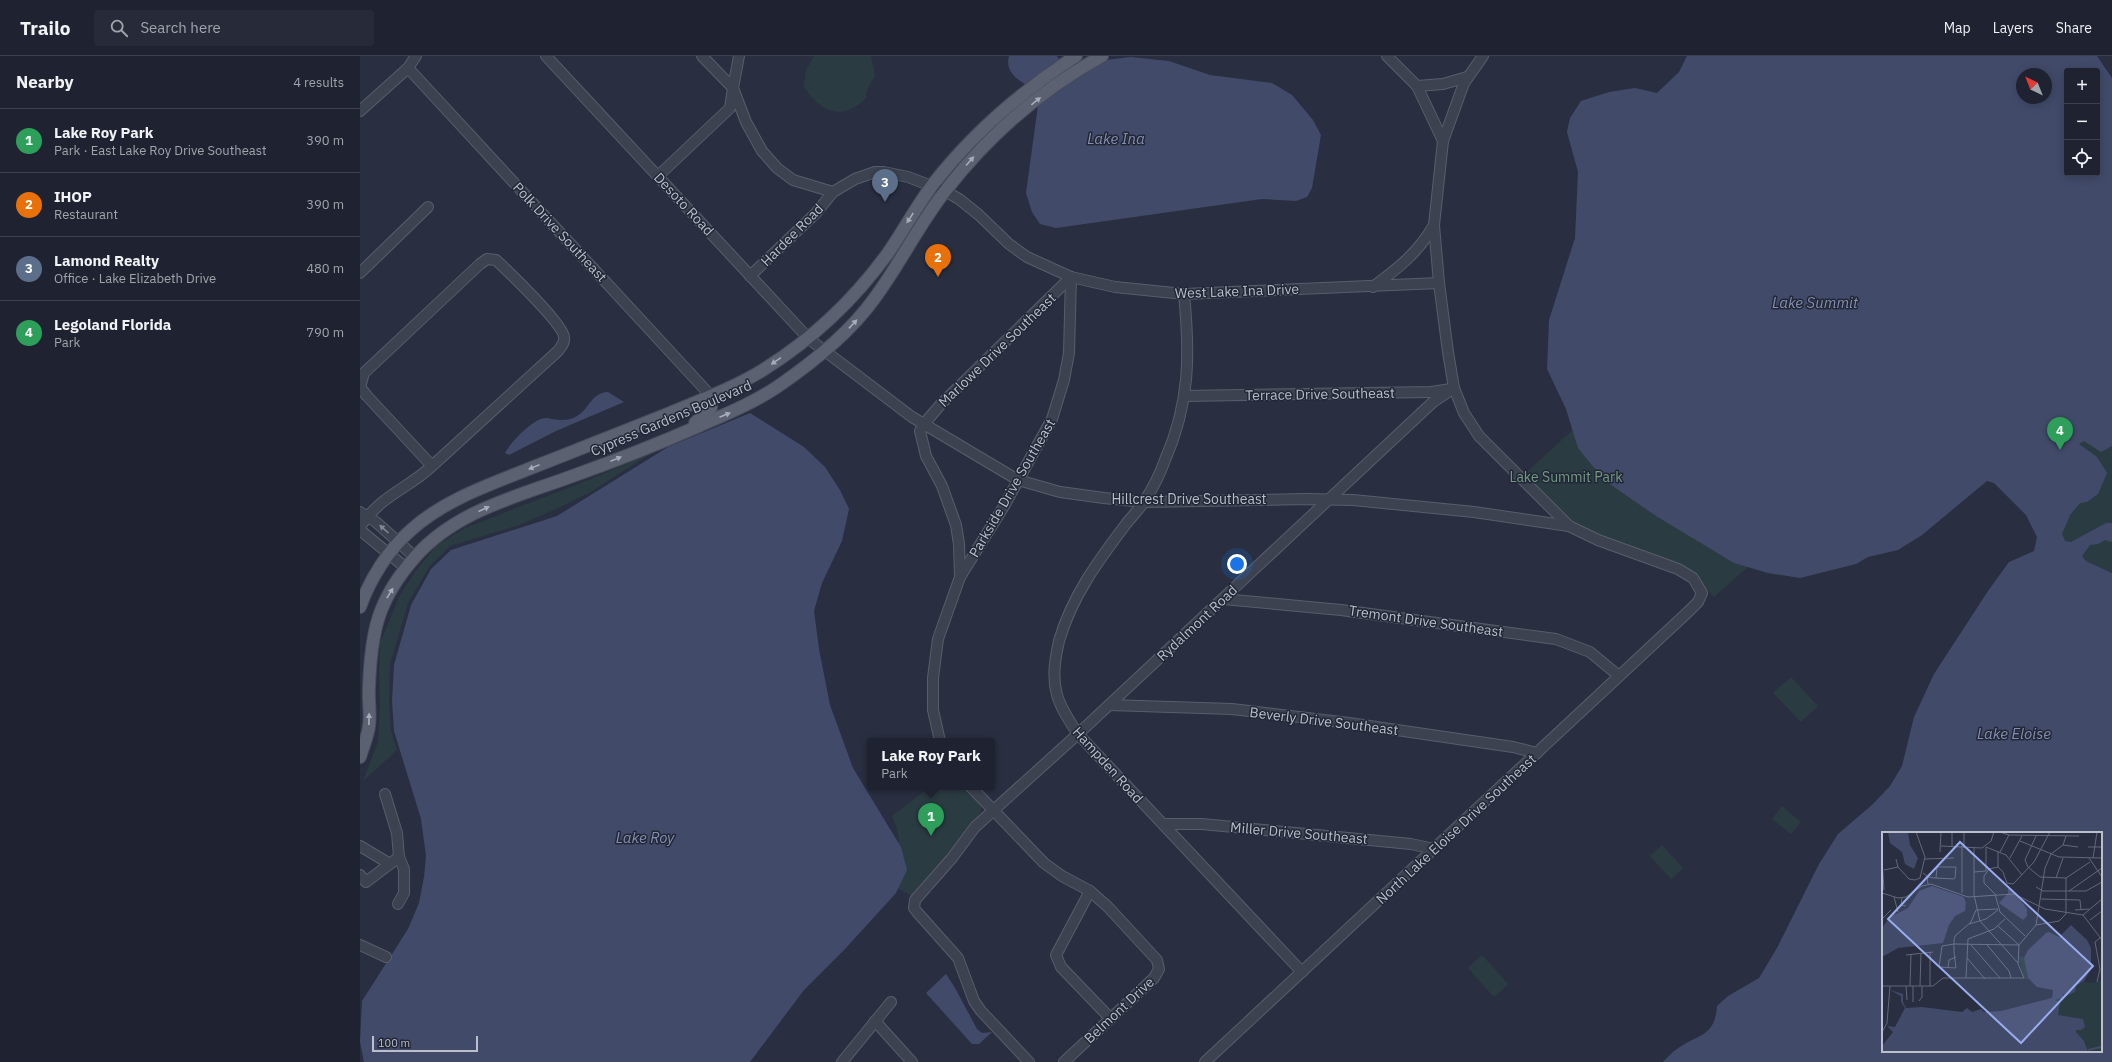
<!DOCTYPE html>
<meta charset="utf-8">
<style>
:root{--surface:#1f2331;--page:#272b39;--text:#f1f3f6;--muted:#a1a4ab;--line:#3c404d;--accent:#9aacf0}
body{margin:0;font-family:"IBM Plex Sans",sans-serif;background:var(--page);color:var(--text)}
.controls{position:absolute;right:12px;top:12px;display:grid;overflow:hidden;border-radius:4px;box-shadow:0 2px 10px #0003}
.controls button{width:36px;height:36px;display:grid;place-items:center;padding:0;border:0;border-bottom:1px solid var(--line);background:var(--surface);color:var(--text);font:20px sans-serif}
.compass{position:absolute;left:1656px;top:12px;width:36px;height:36px;border-radius:50%;background:var(--surface);box-shadow:0 2px 10px #0003;rotate:317deg}
.scale{position:absolute;left:12px;bottom:10px;width:106px;box-sizing:border-box;padding-left:4px;border:2px solid #bbbecb;border-top:0;font-size:11px;line-height:14px;white-space:nowrap;color:#bbbecb;-webkit-text-stroke:3px #222737;paint-order:stroke}
.you{position:absolute;left:877px;top:508px;width:14px;height:14px;margin:-10px;border:3px solid #fff;border-radius:50%;background:#1a73e8;box-shadow:0 0 0 6px #1a73e833}
.badge{display:grid;place-items:center;width:26px;height:26px;border-radius:50%;background:var(--accent);color:#fff;font-size:13px;font-weight:700}
.pin{position:absolute;translate:-50% -33px;filter:drop-shadow(0 1px 2px #0008)}
.pin::after{content:'';position:absolute;top:21px;width:14px;height:12px;background:inherit;clip-path:polygon(0 0,100% 0,50% 100%)}
.popup{position:absolute;left:507px;top:682px;width:128px;height:52px;box-sizing:border-box;display:grid;place-content:center;border-radius:4px;background:var(--surface);filter:drop-shadow(0 1px 3px #0005);font-size:13px;white-space:nowrap;color:var(--muted)}
.popup b{font-size:15px;color:var(--text)}
.popup::after{content:'';position:absolute;left:50%;top:100%;margin-left:-8px;border:8px solid transparent;border-top-color:var(--surface)}
.list{margin:0;padding:0;list-style:none}
h2{display:flex;justify-content:space-between;align-items:center;height:52px;margin:0;padding:0 16px;font-size:17px}
h2 small{font-size:13px;font-weight:400;color:var(--muted)}
.list li{display:grid;grid-template-columns:26px 1fr auto;gap:12px;align-items:center;box-sizing:border-box;height:64px;padding:0 16px;border-top:1px solid var(--line)}
.list b{display:block;font-size:15px;white-space:nowrap}
.list p{margin:0;font-size:13px;white-space:nowrap;color:var(--muted)}
.list em{font-size:13px;font-style:normal;color:var(--muted)}
.icon{flex:none;width:22px;height:22px;fill:none;stroke:currentColor;stroke-width:2;stroke-linecap:round;stroke-linejoin:round}
.map{position:relative;flex:none;width:1752px;height:1006px;overflow:hidden}
header{display:flex;align-items:center;gap:24px;box-sizing:border-box;height:56px;padding:0 20px;background:var(--surface);border-bottom:1px solid var(--line)}
header strong{font-size:19px}
nav{display:flex;gap:22px;margin-inline-start:auto;font-size:14px}
.search{width:280px;height:36px;background:var(--page);display:flex;align-items:center;gap:10px;box-sizing:border-box;padding:0 14px;border-radius:4px;color:var(--muted);font-size:15px}
main{display:flex}
aside{flex:1;background:var(--surface)}
.map>svg:first-child{display:block}
.green{fill:#2b3b42}
.water{fill:#414a69;fill-rule:evenodd}
.lines{fill:none;stroke-linecap:round;stroke-linejoin:round}
.minor-casing{stroke:#595d6b;stroke-width:12}
.major-casing{stroke:#474b5a;stroke-width:14}
.minor{stroke:#3d4251;stroke-width:10}
.major{stroke:#5c6171;stroke-width:12}
.oneway{fill:#a8abb9}
.oneway2{fill:#828694}
.labels{text-anchor:middle;stroke-width:3;stroke-linejoin:round;paint-order:stroke}
.street-label{font-size:14px;fill:#bbbecb;stroke:#222737}
.park-label{font-size:14px;fill:#749a83;stroke:#222737}
.water-label{font-size:15px;font-style:italic;fill:#858fb0;stroke:#222737}
.inset-river{fill:none;stroke:#414a69;stroke-width:2}
.inset-road{fill:none;stroke:#636878;stroke-width:1}
.view{fill:#9aacf0;fill-opacity:0.15;stroke:#9aacf0;stroke-width:2}
.inset-edge{fill:none;stroke:#bbbecb;stroke-width:2}
</style>
<header>
<strong>Trailo</strong>
<div class="search"><svg class="icon" aria-label="search" viewBox="0 0 24 24"><circle cx="10" cy="10" r="6"/><path d="M15 15l6 6"/></svg>Search here</div>
<nav><a>Map</a><a>Layers</a><a>Share</a></nav>
</header>
<main>
<aside>
<h2>Nearby<small>4 results</small></h2>
<ul class="list">
<li><span class="badge" style="background:#2e9e5b">1</span><div><b>Lake Roy Park</b><p>Park · East Lake Roy Drive Southeast</p></div><em>390 m</em></li>
<li><span class="badge" style="background:#e8710a">2</span><div><b>IHOP</b><p>Restaurant</p></div><em>390 m</em></li>
<li><span class="badge" style="background:#5c6f8a">3</span><div><b>Lamond Realty</b><p>Office · Lake Elizabeth Drive</p></div><em>480 m</em></li>
<li><span class="badge" style="background:#2e9e5b">4</span><div><b>Legoland Florida</b><p>Park</p></div><em>790 m</em></li>
</ul>
</aside>
<div class="map">
<svg width="1752" height="1006" viewBox="0 0 1752 1006">
<rect width="100%" height="100%" fill="#292f41"/>
<g class="green">
<path d="M454,0H511L515,19L506,36V42C482,66 461,56 444,31L446,14Z"/>
<path d="M1752,264V517L1726,505L1721,500L1709,493L1650,413Z"/>
<path d="M1215,372L1389,510L1354,541L1334,520L1208,465L1162,420Z"/>
<path d="M290,398L229,437L196,453L159,469L90,490L69,511L48,547L30,608L29,645L31,675L37,694L3,725L18,686L20,644L19,617L20,587L40,539L54,517L76,490L105,472L226,425Z"/>
<path d="M1431,621L1458,650L1441,666L1413,637Z"/>
<path d="M570,731H607L622,748L621,756L584,805L552,840L530,828C537,802 545,786 532,760Z"/>
<path d="M1422,750L1441,766L1431,778L1412,763Z"/>
<path d="M1302,789L1323,812L1311,823L1290,800Z"/>
<path d="M1122,899L1148,928L1134,941L1108,912Z"/>
</g>
<g class="water">
<path d="M649,0H697L703,9L771,1L809,5L850,19L912,27L932,39L953,64L961,79L952,132L947,141L936,145L902,143L696,172L680,168L672,156L666,137L679,42L676,34C662,27 644,18 649,0Z"/>
<path d="M1327,0H1737L1752,22V390L1741,396L1724,385L1719,388L1737,401L1747,417L1738,438L1727,446L1720,447L1710,459L1702,478L1705,485L1711,486L1746,467H1752V486L1745,484L1738,488L1730,489L1722,500L1726,505L1752,517V1006H1303C1307,1002 1312,996 1317,993C1337,978 1355,982 1357,950L1368,940L1399,922L1417,892L1459,808L1478,778L1513,748L1530,730L1542,710L1554,661L1574,618L1628,535L1649,506L1674,495L1677,481L1666,459L1634,427L1627,425L1562,479L1538,494L1508,501L1496,508L1440,522L1408,517L1374,507L1296,460L1244,424L1218,392L1206,353L1187,313L1189,264L1215,182L1218,116L1207,76L1210,62L1221,45L1249,36L1275,32L1297,37L1319,16ZM1707,15H1737V117H1707ZM1662,18H1686V42H1662ZM1523,777H1741V995H1523Z"/>
<path d="M248,336L264,346L196,375L149,399L145,397C151,386 174,361 187,362C198,364 207,366 217,360C230,352 231,337 248,336Z"/>
<path d="M390,357L444,391L465,411L480,434L489,453L482,485L462,527L454,555L459,593L470,649L493,712L541,791L547,814L536,837L485,893L444,934L390,1006H4L0,986L2,945L48,873L59,847L64,821L66,800L61,763L34,675L32,645L34,609L51,549L71,513L91,494L197,460L308,391Z"/>
<path d="M586,918L595,932L617,973L622,977L632,976L619,988H612L566,937Z"/>
</g>
<g class="lines">
<defs>
<g id="minor">
<path d="M186,0L449,283L552,361L658,424L700,436L744,442L784,446L946,443L993,444L1114,456L1209,470"/>
<path d="M379,0L373,32L386,66L402,95L417,112L433,124L473,136L495,123L515,116H524L548,121L585,135L599,143L619,159L649,188L667,201L711,221L755,231L824,238L1079,227"/>
<path d="M1027,0L1057,30L1083,85"/>
<path d="M48,12L351,340"/>
<path d="M1057,30L1083,28L1107,21"/>
<path d="M0,55L48,12L56,0"/>
<path d="M298,120L370,52L373,32L342,0"/>
<path d="M0,217L68,151"/>
<path d="M390,220L456,157L473,136"/>
<path d="M1013,231C1038,212 1058,197 1074,169"/>
<path d="M824,238C830,299 830,347 805,404C800,418 793,432 785,444C780,453 772,460 766,468C738,505 712,540 699,585C695,603 692,621 697,639C701,653 710,666 718,678L942,916"/>
<path d="M825,340L1071,336L1091,333"/>
<path d="M0,456L16,466L55,501"/>
<path d="M0,471C21,439 46,434 72,410L198,295C201,291 205,287 204,281C203,268 149,216 136,204L127,203L120,208L4,317L0,331L7,340L72,410"/>
<path d="M0,474L46,512"/>
<path d="M600,521L644,450L692,363L704,324L709,297L711,221"/>
<path d="M863,543L981,554L1196,583L1230,596L1259,620"/>
<path d="M749,649L872,653L989,667L1153,691L1177,697"/>
<path d="M580,685L573,654V622L578,583L600,521L599,488L596,469L582,430L566,400L560,375L564,368L581,348L711,221"/>
<path d="M611,731L684,807L702,820L730,835L748,851L797,904L799,913L794,922L704,1006"/>
<path d="M25,738L37,777L39,801L44,813V837L38,848"/>
<path d="M803,768H842L1051,788L1074,793"/>
<path d="M0,790L30,808"/>
<path d="M0,819L6,826L39,801"/>
<path d="M730,835L696,899L701,911L750,962"/>
<path d="M0,889L26,901"/>
<path d="M515,965L552,1006"/>
<path d="M482,1006L531,946"/>
<path d="M669,1006L621,955L614,945L598,902L557,856L554,852L555,844L592,802L615,771L718,678L1073,346L1094,332"/>
<path d="M845,1006L1329,555L1338,546L1342,537L1333,522L1318,513L1238,484L1209,470L1119,380L1104,357L1094,332L1088,296L1079,227L1074,169L1083,85L1104,27L1123,0"/>
</g>
<g id="major">
<path d="M335,367L351,352V340"/>
<path d="M0,551C10,523 28,494 51,474C83,445 126,430 166,414C213,396 259,377 305,359C338,345 372,333 403,314C451,284 494,244 528,197C544,174 557,149 574,127C614,76 662,35 716,0"/>
<path d="M0,701C3,691 8,680 9,670C11,657 8,644 9,631C11,577 17,544 55,501C95,456 152,442 207,422C252,406 296,389 339,370C366,358 393,347 417,331C452,307 489,278 514,243C540,208 559,168 586,134C628,80 682,33 742,0"/>
</g>
</defs>
<use href="#minor" class="minor-casing"/>
<use href="#major" class="major-casing"/>
<use href="#minor" class="minor"/>
<use href="#major" class="major"/>
</g>
<defs><path id="oneway-solid" d="M-6-.8H1V-3.2L6.5 0L1 3.2V.8H-6Z"/></defs>
<g class="oneway">
<use href="#oneway-solid" transform="translate(676 45) rotate(-39)"/>
<use href="#oneway-solid" transform="translate(610 105) rotate(-49)"/>
<use href="#oneway-solid" transform="translate(550 162) rotate(123)"/>
<use href="#oneway-solid" transform="translate(493 268) rotate(-47)"/>
<use href="#oneway-solid" transform="translate(416 305) rotate(146)"/>
<use href="#oneway-solid" transform="translate(365 359) rotate(-23)"/>
<use href="#oneway-solid" transform="translate(256 403) rotate(-22)"/>
<use href="#oneway-solid" transform="translate(174 411) rotate(158)"/>
<use href="#oneway-solid" transform="translate(124 453) rotate(-24)"/>
<use href="#oneway-solid" transform="translate(30 537) rotate(-59)"/>
<use href="#oneway-solid" transform="translate(9 663) rotate(-89)"/>
</g>
<use class="oneway2" href="#oneway-solid" transform="translate(24 473) rotate(-138)"/>
<g class="labels">
<g class="street-label">
<text transform="translate(324 148) rotate(47)" y="5">Desoto Road</text>
<text transform="translate(200 176) rotate(47)" y="5">Polk Drive Southeast</text>
<text transform="translate(432 179) rotate(-45)" y="5">Hardee Road</text>
<text transform="translate(877 235) rotate(-2)" y="5">West Lake Ina Drive</text>
<text transform="translate(637 294) rotate(-44)" y="5">Marlowe Drive Southeast</text>
<text transform="translate(960 338) rotate(-1)" y="5">Terrace Drive Southeast</text>
<text transform="translate(311 362) rotate(-23)" y="5">Cypress Gardens Boulevard</text>
<text transform="translate(652 432) rotate(-60)" y="5">Parkside Drive Southeast</text>
<text x="829" y="448">Hillcrest Drive Southeast</text>
<text transform="translate(1066 565) rotate(8)" y="5">Tremont Drive Southeast</text>
<text transform="translate(837 567) rotate(-43)" y="5">Rydalmont Road</text>
<text transform="translate(964 665) rotate(7)" y="5">Beverly Drive Southeast</text>
<text transform="translate(748 709) rotate(48)" y="5">Hampden Road</text>
<text transform="translate(1096 773) rotate(-43)" y="5">North Lake Eloise Drive Southeast</text>
<text transform="translate(939 777) rotate(5)" y="5">Miller Drive Southeast</text>
<text transform="translate(759 954) rotate(-43)" y="5">Belmont Drive</text>
</g>
<g class="park-label">
<text x="1206" y="426">Lake Summit Park</text>
</g>
<g class="water-label">
<text x="756" y="88">Lake Ina</text>
<text x="1455" y="252">Lake Summit</text>
<text x="1654" y="683">Lake Eloise</text>
<text x="285" y="787">Lake Roy</text>
</g>
</g>
<g transform="translate(1522 776)">
<rect width="220" height="220" fill="#292f41"/>
<path d="M136,124L144,125L147,147H142ZM216,149H220V220H185L180,189L170,184L174,174L173,165L201,150L215,151Z" fill="#2b3b42"/>
<path d="M26,0L28,13L36,26L32,37L23,32L20,20L8,11L6,0ZM50,54L82,65L84,71L83,79L73,84L67,93L61,111L16,116L0,125V96L8,85L26,76L37,59ZM126,56L130,57L145,77V84L141,88L117,71L126,61ZM189,93L205,108L209,116V137L202,149L194,154L193,160L184,164L181,162V166L173,168L178,170L176,183L201,187L203,195L199,198H194V200L202,209L206,220H0V214L11,200L5,194L13,195L23,176L19,170V164L8,158L21,162V170L24,176L40,175L80,180L85,176L90,180L99,177L102,180L119,179L170,166L171,158L155,155L146,146L142,126L146,118L164,101L167,100L177,105Z" fill="#414a69"/>
<path class="inset-river" d="M206,218L219,215"/>
<path class="inset-road" d="M70,0V14M82,0V14M118,0L127,3L197,4M154,4L143,28L146,35L158,45L184,46L208,30M138,9L177,25L220,26M181,13L196,15M59,14L100,16L109,9L112,0M206,15H220M92,16V63L98,89L136,131M58,20L59,0M118,20L127,3M128,26L140,4M207,26L220,45M211,26L215,0M0,27L2,58M14,27L16,35L27,47L33,48L38,46L43,25L34,0M43,27L72,26M116,35V19M2,38L16,35M92,40L104,39V15L124,23L140,43M41,41L45,44L46,52M44,46L48,45L52,46H54L72,47L73,46L74,35H55L54,46M174,46L181,26M154,55L161,59H204L220,50M187,59L220,36M0,61L16,66L24,65L40,54L49,52L86,65L132,62L163,77L201,83L220,108M80,61V14M12,65L16,80M20,66L19,73L24,74M159,67L198,68L199,78M116,77L94,78L89,90L73,104L72,108V120L74,136L57,135L60,114L72,112L137,113M193,78L207,77M201,83L220,67M0,87L9,78M208,88L220,79M87,92L104,87L116,78M154,93L163,36L169,22L181,13L184,4M116,94L137,113M143,104L118,80L113,62L102,51V44L107,37L116,35L121,40L125,51L131,52L152,30L168,0M89,113L118,146M105,113L127,139L129,146M24,123L51,120M85,126L103,147M66,136L67,128L74,125M84,146L86,107L112,97L123,87M215,150L218,137L213,110L218,106M0,154H51L61,146H142L136,132L137,113L154,93L177,89L184,82V46M24,154L25,168M28,154L29,122M31,154V170M38,154L39,121M48,154V120M37,169L40,165V154M0,200L5,191L8,154"/>
<path class="view" d="M78,10L211,134L139,211L6,87Z"/>
<rect width="220" height="220" class="inset-edge"/>
</g>
</svg>
<div class="controls">
<button>+</button>
<button>−</button>
<button><svg class="icon" aria-label="locate" viewBox="0 0 24 24"><circle cx="12" cy="12" r="6"/><path d="M12 2v4M12 18v4M2 12h4M18 12h4"/></svg></button>
</div>
<svg class="compass" viewBox="-18 -18 36 36"><path d="M0-13l5 13h-10z" fill="#e53935"/><path d="M0 13l5-13h-10z" fill="#a1a4ab"/></svg>
<div class="scale">100 m</div>
<div class="you"></div>
<div class="pin badge" style="left:571px;top:780px;background:#2e9e5b">1</div>
<div class="popup"><b>Lake Roy Park</b>Park</div>
<div class="pin badge" style="left:578px;top:221px;background:#e8710a">2</div>
<div class="pin badge" style="left:525px;top:146px;background:#5c6f8a">3</div>
<div class="pin badge" style="left:1700px;top:394px;background:#2e9e5b">4</div>
</div>
</main>
